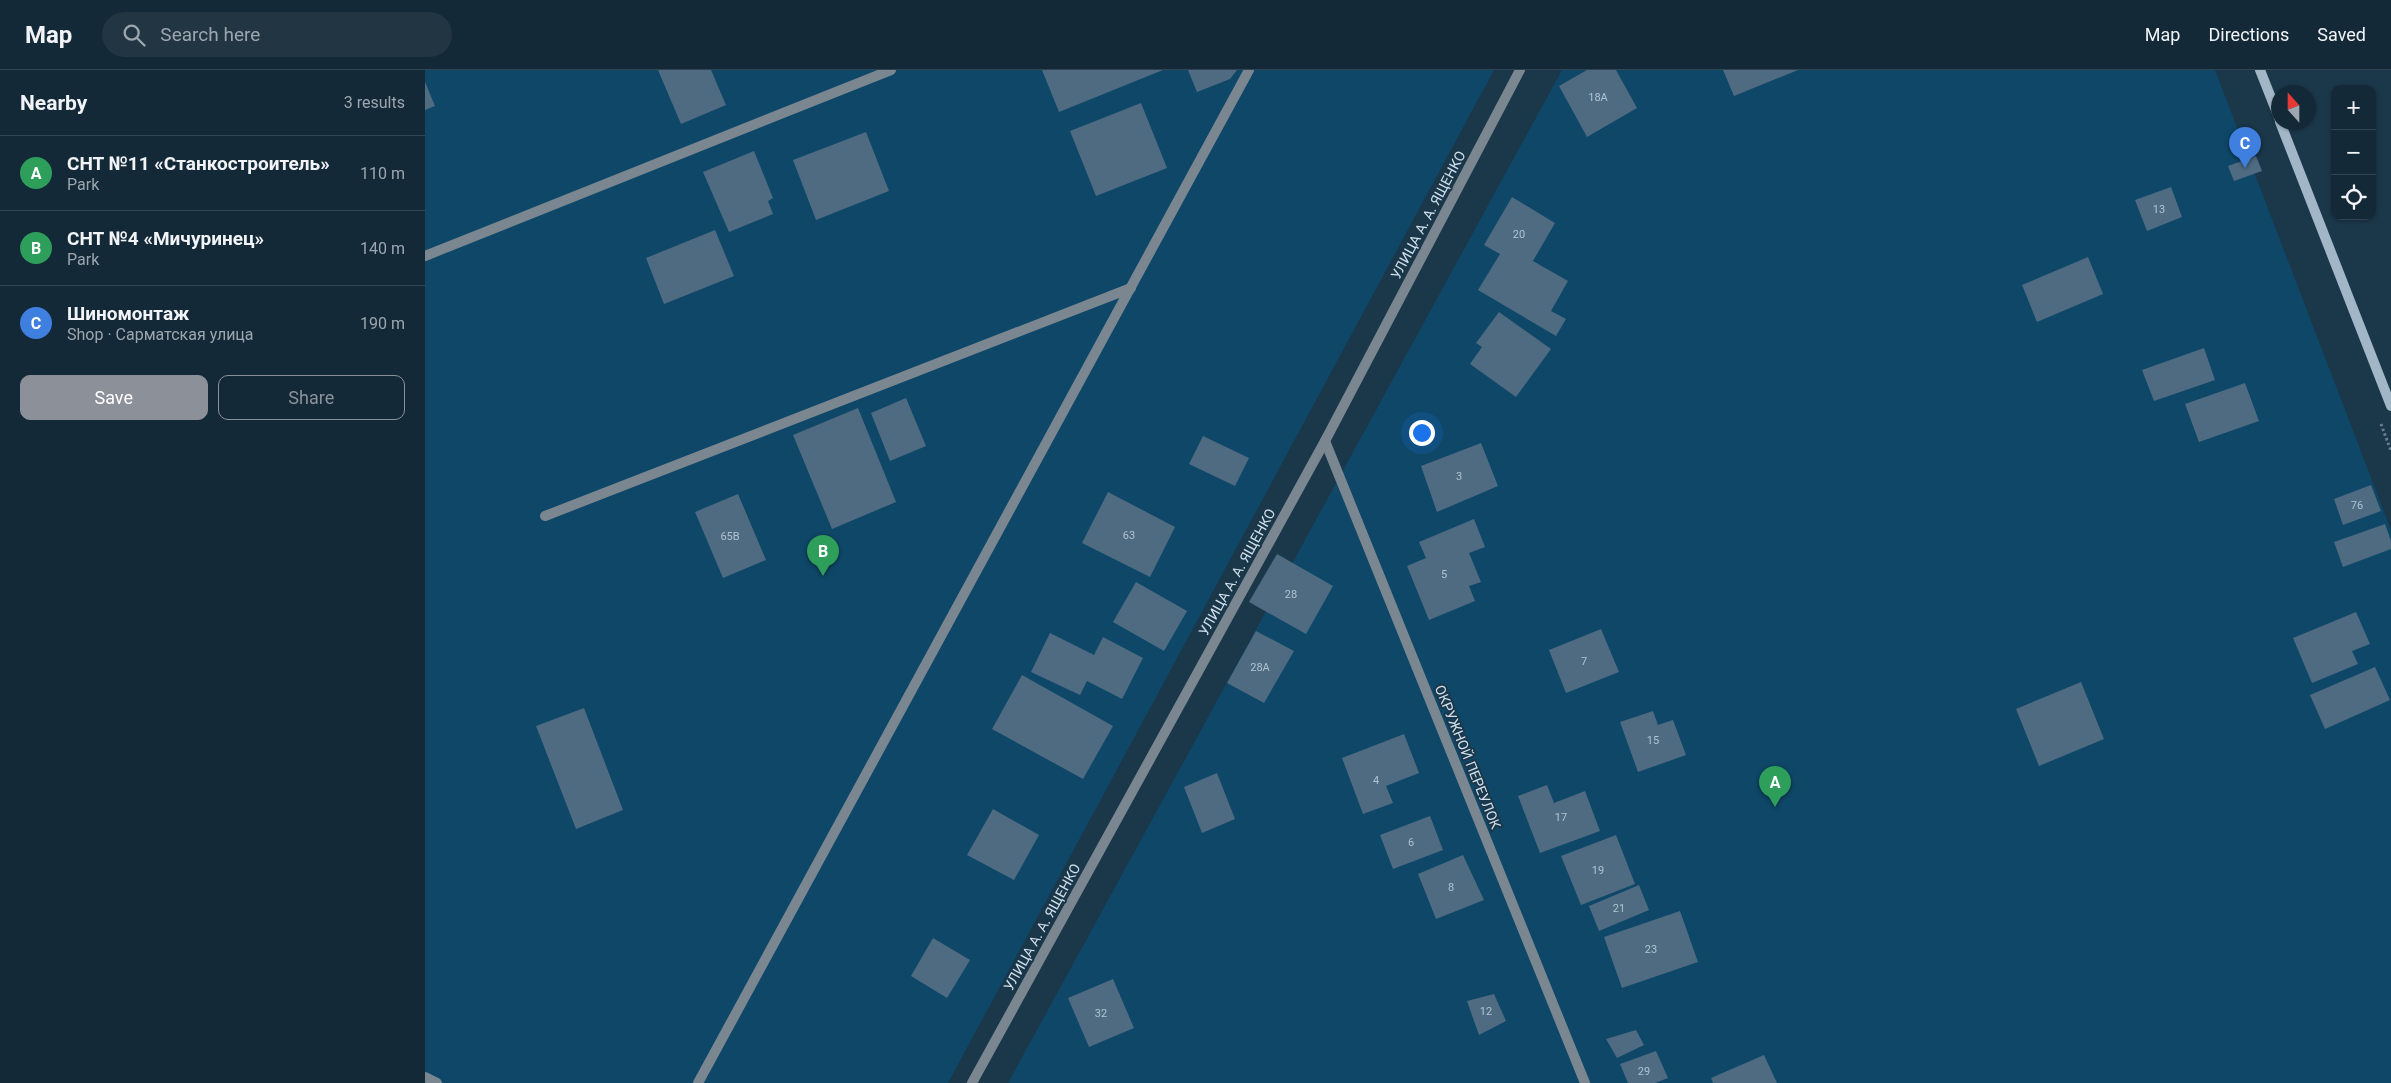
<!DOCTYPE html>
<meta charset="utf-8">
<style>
:root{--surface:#142938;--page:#213543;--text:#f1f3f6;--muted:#9da6ae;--line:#334553;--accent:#8c9099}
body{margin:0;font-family:Roboto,sans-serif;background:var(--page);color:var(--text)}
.controls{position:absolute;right:15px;top:15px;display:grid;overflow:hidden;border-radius:10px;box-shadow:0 1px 4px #0004}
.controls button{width:45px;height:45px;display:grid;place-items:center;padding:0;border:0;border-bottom:1px solid var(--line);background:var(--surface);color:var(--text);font:25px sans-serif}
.compass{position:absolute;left:1846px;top:15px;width:45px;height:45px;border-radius:50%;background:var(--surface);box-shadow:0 1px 4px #0004;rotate:339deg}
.you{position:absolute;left:996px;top:362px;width:18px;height:18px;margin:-12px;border:4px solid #fff;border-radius:50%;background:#1a73e8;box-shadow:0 0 0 8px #1a73e833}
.badge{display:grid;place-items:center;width:32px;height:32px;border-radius:50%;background:var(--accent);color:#fff;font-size:16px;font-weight:700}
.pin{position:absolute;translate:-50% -41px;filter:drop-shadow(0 1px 2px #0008)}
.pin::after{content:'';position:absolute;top:26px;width:18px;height:15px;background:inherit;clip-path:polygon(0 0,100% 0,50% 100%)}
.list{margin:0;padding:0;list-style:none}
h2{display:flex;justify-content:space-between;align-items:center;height:65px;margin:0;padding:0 20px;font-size:21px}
h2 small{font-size:16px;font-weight:400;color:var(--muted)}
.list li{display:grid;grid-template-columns:32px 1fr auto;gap:15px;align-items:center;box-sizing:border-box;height:75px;padding:0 20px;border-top:1px solid var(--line)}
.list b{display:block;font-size:19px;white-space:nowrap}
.list p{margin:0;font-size:16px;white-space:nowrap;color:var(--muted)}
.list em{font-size:16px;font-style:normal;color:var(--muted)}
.actions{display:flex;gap:10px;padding:15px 20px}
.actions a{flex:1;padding:11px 0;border:1px solid var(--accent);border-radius:10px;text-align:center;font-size:18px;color:var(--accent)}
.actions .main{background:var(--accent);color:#fff}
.icon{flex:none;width:28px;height:28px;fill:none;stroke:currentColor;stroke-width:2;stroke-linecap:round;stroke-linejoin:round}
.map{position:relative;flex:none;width:1966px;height:1013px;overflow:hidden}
header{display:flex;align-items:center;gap:30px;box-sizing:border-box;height:70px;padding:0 25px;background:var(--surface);border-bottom:1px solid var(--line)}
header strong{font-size:24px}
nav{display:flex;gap:28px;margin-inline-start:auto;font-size:18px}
.search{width:350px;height:45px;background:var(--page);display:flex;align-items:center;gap:12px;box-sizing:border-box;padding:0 18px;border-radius:28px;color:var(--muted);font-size:19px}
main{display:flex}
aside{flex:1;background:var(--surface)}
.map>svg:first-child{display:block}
.green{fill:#0f4768}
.building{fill:#4e6b81}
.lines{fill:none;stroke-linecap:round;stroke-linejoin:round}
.path{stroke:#677e8e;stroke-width:3;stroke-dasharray:2.5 2.5;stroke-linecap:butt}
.service{stroke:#7a8791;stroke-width:10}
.minor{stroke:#7a8791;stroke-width:10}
.secondary{stroke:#a1b6c6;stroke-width:10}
.labels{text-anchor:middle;stroke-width:4;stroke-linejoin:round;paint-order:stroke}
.number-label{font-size:11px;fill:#b0c3d1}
.street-label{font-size:14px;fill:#d0e0ec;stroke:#1b374a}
</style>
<header>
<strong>Map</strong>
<div class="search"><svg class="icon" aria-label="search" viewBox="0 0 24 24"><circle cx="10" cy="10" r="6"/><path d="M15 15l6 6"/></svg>Search here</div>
<nav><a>Map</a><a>Directions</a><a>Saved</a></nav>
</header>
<main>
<aside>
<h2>Nearby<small>3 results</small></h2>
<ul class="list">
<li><span class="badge" style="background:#2e9e5b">A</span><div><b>СНТ №11 «Станкостроитель»</b><p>Park</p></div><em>110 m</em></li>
<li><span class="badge" style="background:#2e9e5b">B</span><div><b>СНТ №4 «Мичуринец»</b><p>Park</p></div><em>140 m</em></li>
<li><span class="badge" style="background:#3f7fe0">C</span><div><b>Шиномонтаж</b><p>Shop · Сарматская улица</p></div><em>190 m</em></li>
</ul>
<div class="actions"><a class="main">Save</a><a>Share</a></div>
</aside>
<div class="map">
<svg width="1966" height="1013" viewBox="0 0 1966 1013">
<rect width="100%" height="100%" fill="#1b374a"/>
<g class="green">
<path d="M0,0H1069L523,1013H0Z"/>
<path d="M1137,0H1790L1966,460V1013H583Z"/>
</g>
<g class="building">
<path d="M233,0H286L301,35L256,54Z"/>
<path d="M617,0H738L634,42Z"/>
<path d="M763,0H812L805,9L772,22Z"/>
<path d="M1162,0H1191L1212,38L1162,67L1134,16Z"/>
<path d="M1298,0H1373L1309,26Z"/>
<path d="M0,12L10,36L0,40Z"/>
<path d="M716,33L742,98L671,126L645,61Z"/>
<path d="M441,62L464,121L391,150L368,90Z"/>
<path d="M329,81L348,128L343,131L348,144L304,162L278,102Z"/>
<path d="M1831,86L1837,101L1809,111L1803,96Z"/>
<path d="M1746,117L1757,147L1722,161L1710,130Z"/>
<path d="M1087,127L1130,153L1108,191L1143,211L1126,241L1141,249L1131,266L1053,220L1075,184L1059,175Z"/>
<path d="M290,160L309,206L239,234L221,188Z"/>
<path d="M1663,187L1678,224L1612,252L1597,215Z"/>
<path d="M1074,242L1126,279L1091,327L1045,294L1057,277L1051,273Z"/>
<path d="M1779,278L1790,310L1729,331L1717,300Z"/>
<path d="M1820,313L1834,351L1774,372L1760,334Z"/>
<path d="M481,328L501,376L465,391L446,343Z"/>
<path d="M433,338L471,432L407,459L368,365Z"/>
<path d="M778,366L824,388L810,416L764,394Z"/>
<path d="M1056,373L1073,416L1012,442L996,396Z"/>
<path d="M1946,415L1956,441L1918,455L1909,429Z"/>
<path d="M683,422L750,457L725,507L657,473Z"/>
<path d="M313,424L341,490L298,508L270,442Z"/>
<path d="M1049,449L1060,477L1044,483L1056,512L1044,516L1050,531L1004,550L982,496L1001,488L994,472Z"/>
<path d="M1960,454L1966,471V479L1918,497L1909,472Z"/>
<path d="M852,484L908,516L881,564L824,532Z"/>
<path d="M711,512L762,541L739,581L688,552Z"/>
<path d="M1931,542L1945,574L1927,581L1933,594L1887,613L1868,568Z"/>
<path d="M1176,559L1194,602L1141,623L1124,580Z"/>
<path d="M831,561L869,581L839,633L802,613Z"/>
<path d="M625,563L669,585L678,567L718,588L697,629L662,611L655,625L606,602Z"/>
<path d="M1950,597L1965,630L1900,659L1885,625Z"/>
<path d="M597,605L688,656L658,709L567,659Z"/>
<path d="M1656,612L1679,669L1614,696L1591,639Z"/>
<path d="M159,638L198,740L151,759L111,656Z"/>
<path d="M1228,641L1233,655L1248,650L1261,685L1213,702L1195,652Z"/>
<path d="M979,664L994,703L961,716L968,733L938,744L917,688Z"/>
<path d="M792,703L810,749L777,763L759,717Z"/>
<path d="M1122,715L1129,733L1160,721L1175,761L1115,783L1093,726Z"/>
<path d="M568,739L614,765L589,810L542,785Z"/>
<path d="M1005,746L1018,780L968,799L955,765Z"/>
<path d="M1191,765L1210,814L1156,835L1136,786Z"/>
<path d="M1038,785L1059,830L1011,849L993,804Z"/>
<path d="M1214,815L1224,840L1174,861L1164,836Z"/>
<path d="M1255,841L1273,892L1197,918L1179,867Z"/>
<path d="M508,868L545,890L522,928L486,906Z"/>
<path d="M688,909L709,958L664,977L643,928Z"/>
<path d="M1069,924L1081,951L1054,965L1042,931Z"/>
<path d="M1211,960L1219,975L1192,988L1181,969Z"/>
<path d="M1231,981L1243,1008L1230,1013H1203L1195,994Z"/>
<path d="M1339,985L1352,1013H1288L1286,1008Z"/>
</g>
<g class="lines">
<path class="path" d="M1956,354L1966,381"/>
<g class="service">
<path d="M0,186L466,0"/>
<path d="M900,371L1160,1013"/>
<path d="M120,446L706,218"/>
<path d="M0,1007L12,1013"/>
<path d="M273,1013L824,0"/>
</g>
<path class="minor" d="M547,1013L900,371L1095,0"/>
<g class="secondary">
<path d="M1835,0L1854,48"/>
<path d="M1855,52L1966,336"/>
</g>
</g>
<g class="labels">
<g class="number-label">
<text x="1173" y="31">18А</text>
<text x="1734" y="143">13</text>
<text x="1094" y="168">20</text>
<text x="1034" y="410">3</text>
<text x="1932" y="439">76</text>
<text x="704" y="469">63</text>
<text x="305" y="470">65В</text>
<text x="1019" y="508">5</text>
<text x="866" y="528">28</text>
<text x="1159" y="595">7</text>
<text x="835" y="601">28А</text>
<text x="1228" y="674">15</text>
<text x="951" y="714">4</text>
<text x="1136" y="751">17</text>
<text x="986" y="776">6</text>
<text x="1173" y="804">19</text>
<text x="1026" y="821">8</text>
<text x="1194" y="842">21</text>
<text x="1226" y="883">23</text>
<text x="1061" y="945">12</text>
<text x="676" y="947">32</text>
<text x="1219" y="1005">29</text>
</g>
<g class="street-label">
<text transform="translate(1003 145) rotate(-62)" y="5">УЛИЦА А. А. ЯЩЕНКО</text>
<text transform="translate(812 502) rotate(-61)" y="5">УЛИЦА А. А. ЯЩЕНКО</text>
<text transform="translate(1043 687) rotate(68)" y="5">ОКРУЖНОЙ ПЕРЕУЛОК</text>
<text transform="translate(617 857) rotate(-61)" y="5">УЛИЦА А. А. ЯЩЕНКО</text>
</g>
</g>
</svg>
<div class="controls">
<button>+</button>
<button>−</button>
<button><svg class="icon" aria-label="locate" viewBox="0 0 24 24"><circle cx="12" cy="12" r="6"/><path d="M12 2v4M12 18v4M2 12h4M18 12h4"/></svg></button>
</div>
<svg class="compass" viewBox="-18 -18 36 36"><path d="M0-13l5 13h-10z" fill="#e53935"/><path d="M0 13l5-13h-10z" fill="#9da6ae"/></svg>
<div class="you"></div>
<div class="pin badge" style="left:1350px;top:737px;background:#2e9e5b">A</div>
<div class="pin badge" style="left:398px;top:506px;background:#2e9e5b">B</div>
<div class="pin badge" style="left:1820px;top:98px;background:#3f7fe0">C</div>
</div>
</main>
